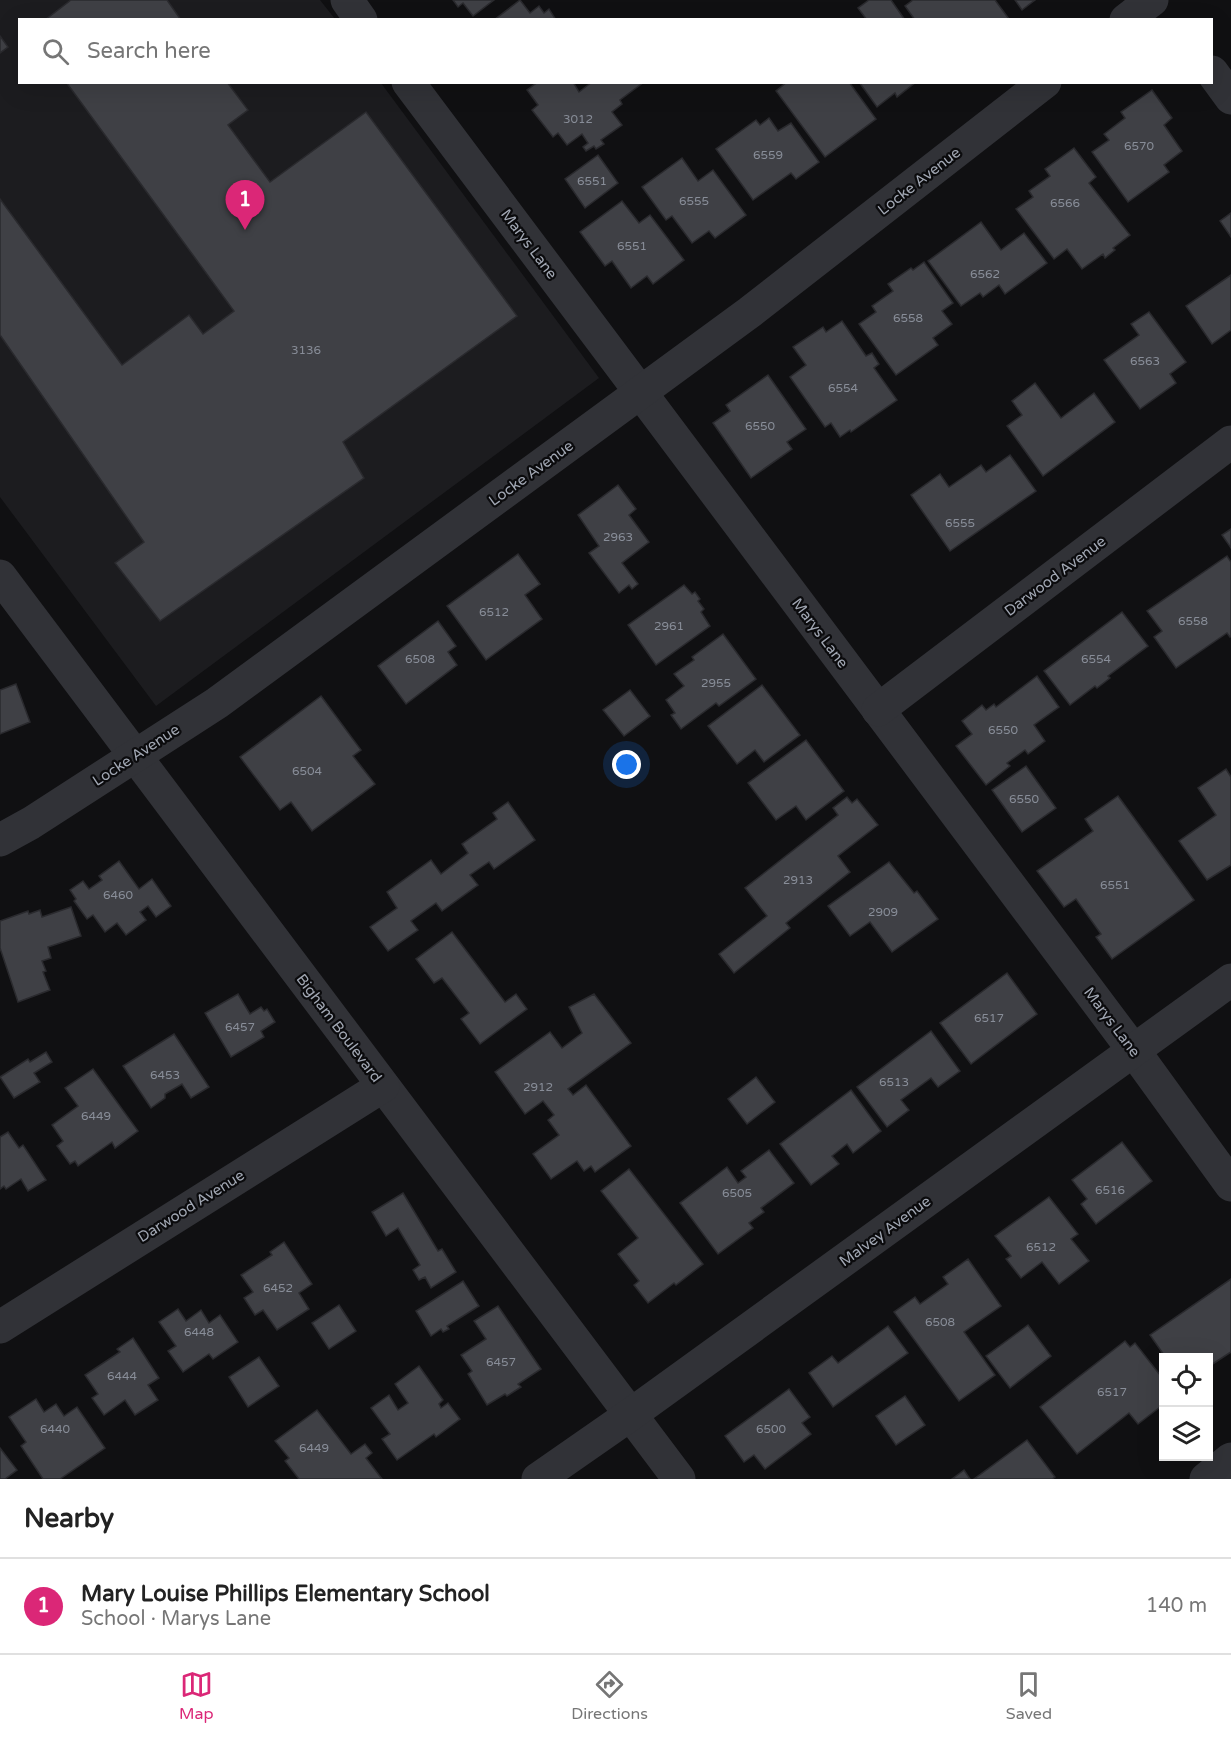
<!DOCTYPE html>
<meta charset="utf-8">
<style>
:root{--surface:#fff;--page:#f2f2f2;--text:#222;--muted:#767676;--line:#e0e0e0;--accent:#db2777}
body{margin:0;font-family:"Varela Round",sans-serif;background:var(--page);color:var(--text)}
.controls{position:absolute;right:18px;bottom:18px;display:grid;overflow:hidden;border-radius:0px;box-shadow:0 6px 24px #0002}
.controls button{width:54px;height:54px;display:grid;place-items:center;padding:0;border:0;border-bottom:2px solid var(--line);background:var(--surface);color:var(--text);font:30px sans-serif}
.you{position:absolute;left:627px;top:765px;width:21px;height:21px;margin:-15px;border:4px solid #fff;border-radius:50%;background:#1a73e8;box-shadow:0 0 0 9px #1a73e833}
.badge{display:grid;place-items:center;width:39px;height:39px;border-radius:50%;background:var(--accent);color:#fff;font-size:20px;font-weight:700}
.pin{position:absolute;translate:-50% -50px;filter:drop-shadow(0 2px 3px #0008)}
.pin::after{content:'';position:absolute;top:32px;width:21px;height:18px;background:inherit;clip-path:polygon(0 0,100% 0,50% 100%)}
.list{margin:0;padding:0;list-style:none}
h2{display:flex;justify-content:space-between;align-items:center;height:78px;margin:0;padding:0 24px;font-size:26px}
h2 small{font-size:20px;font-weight:400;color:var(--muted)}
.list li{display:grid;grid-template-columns:39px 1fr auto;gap:18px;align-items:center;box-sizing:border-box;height:96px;padding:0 24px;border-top:2px solid var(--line)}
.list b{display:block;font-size:22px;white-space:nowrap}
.list p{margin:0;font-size:20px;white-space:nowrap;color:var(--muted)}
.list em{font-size:20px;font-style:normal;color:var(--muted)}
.icon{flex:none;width:33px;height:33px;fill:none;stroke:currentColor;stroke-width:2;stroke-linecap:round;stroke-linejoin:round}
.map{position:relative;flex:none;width:1231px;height:1479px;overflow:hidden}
.search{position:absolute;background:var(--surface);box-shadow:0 6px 24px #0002;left:18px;right:18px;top:18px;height:66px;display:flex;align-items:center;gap:15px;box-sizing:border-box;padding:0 21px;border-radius:0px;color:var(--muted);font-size:22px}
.sheet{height:174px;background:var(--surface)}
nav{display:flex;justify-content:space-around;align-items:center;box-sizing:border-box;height:84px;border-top:2px solid var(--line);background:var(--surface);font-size:16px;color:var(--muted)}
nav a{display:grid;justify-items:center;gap:3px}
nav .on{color:var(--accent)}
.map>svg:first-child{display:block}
.built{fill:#1c1c1f}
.building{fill:#3f4045;stroke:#2a2a2e;stroke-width:1.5}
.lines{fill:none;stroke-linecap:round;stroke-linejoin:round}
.minor{stroke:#313237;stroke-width:33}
.labels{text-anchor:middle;stroke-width:4.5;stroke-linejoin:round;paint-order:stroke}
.number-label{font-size:12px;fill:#888d98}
.street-label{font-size:15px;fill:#a1a7b3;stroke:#0b0b0d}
</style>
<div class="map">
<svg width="1231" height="1479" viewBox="0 0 1231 1479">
<rect width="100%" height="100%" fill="#101012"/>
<path class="built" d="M0,0H320L335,19L20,20V82L381,83L599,378L156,706L0,497Z"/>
<g class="building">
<path d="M71,0H167L181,20H45Z"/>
<path d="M453,0H494L473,16L463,3L458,7Z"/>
<path d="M520,0L530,13L539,6L544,13L549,9L556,20H494Z"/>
<path d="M869,0H891L905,20H867L858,8Z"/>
<path d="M913,0H995L1009,19L915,20L905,6Z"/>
<path d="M1015,0H1035L1022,10Z"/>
<path d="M0,36L8,47L0,53Z"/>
<path d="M66,82H227L248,110L228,125L270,182L366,112L517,316L343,442L364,478L160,621L115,563L144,542L0,335V199L122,365L189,315L203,334L234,311Z"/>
<path d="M538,82H573L579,92L592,82H644L620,100L622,104L612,112L622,125L601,140L604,144L596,149L594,146L586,151L583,147L588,143L582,134L567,145L558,133L553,137L532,110L538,105L527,90Z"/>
<path d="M787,82H849L876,119L825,157L776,91Z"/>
<path d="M859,82H916L897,97L895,93L877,107Z"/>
<path d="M1152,90L1172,118L1164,125L1182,151L1164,165L1169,172L1128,202L1092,152L1109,140L1104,134L1125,118L1121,112Z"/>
<path d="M769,118L778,131L791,123L819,162L796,179L791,173L753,200L716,149L756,120L760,125Z"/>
<path d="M1074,148L1096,177L1089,183L1130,235L1113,248L1115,250L1105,258L1103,254L1082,269L1067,249L1054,259L1016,209L1033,197L1029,191L1050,176L1045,169Z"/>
<path d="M598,155L618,183L585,208L565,179Z"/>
<path d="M682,158L698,181L713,170L746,215L715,238L709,231L692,243L672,216L666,220L642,187Z"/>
<path d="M622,201L639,223L650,215L684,260L653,284L647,276L631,288L612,261L605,266L580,232Z"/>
<path d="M1231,213V237L1220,221Z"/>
<path d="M981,222L1001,250L1024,233L1047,263L1005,294L999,285L983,297L980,293L961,306L928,261Z"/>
<path d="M924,262L953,303L942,311L952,324L933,338L938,345L896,375L859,324L876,312L872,306L893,291L888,284L911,268L913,270Z"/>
<path d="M1231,275V330L1212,344L1186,306Z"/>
<path d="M1149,312L1186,362L1170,374L1176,383L1140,409L1104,360L1139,335L1131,324Z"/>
<path d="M842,321L866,356L872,353L879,364L874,368L897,400L851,432L850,430L840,437L831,423L825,427L790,377L806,365L793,347L823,327L826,332Z"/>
<path d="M768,375L806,429L787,442L792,449L751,478L713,423L730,411L726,405Z"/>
<path d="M1035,383L1061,418L1094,393L1115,422L1043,476L1007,426L1022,415L1012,401Z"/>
<path d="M1010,455L1036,491L950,551L911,495L940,474L949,487L981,465L986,472Z"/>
<path d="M618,485L636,509L629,515L649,542L622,563L638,584L632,589L629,585L619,593L589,553L599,546L578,515Z"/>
<path d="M1231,529V548L1222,535Z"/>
<path d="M518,554L540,584L525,595L542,619L486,660L447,606Z"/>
<path d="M1227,556L1231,562V636L1230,637L1227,633L1176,668L1154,637L1162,631L1147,611Z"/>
<path d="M684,585L692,594L695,592L700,599L698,601L704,609L701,612L710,626L656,665L628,625Z"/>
<path d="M1122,612L1148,646L1108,676L1110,678L1097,688L1095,686L1070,705L1044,671Z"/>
<path d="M438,621L456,646L448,652L457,665L406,704L378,666Z"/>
<path d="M723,634L756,679L719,706L716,703L681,729L671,715L675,713L666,700L684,686L674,674L694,660L692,657Z"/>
<path d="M1037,676L1059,707L1034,725L1045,741L1028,754L1025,750L1007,763L1010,766L986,785L956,746L972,734L962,721L982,705L986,710L994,704L996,707Z"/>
<path d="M16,684L30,722L0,734V690Z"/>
<path d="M762,685L800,735L764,762L755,750L737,764L708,726Z"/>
<path d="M630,690L650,716L624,736L603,710Z"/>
<path d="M321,696L361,750L353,756L375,784L312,831L291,802L280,810L240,757Z"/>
<path d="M806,740L844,791L806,820L796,806L776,820L748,783Z"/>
<path d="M1026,766L1056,808L1022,832L992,790Z"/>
<path d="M1226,769L1231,777V865L1207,880L1179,841L1216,815L1198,788Z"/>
<path d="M1118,796L1194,900L1112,959L1096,937L1101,934L1076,899L1064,907L1037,871L1093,831L1085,819Z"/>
<path d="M847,797L852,803L857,799L878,825L838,856L850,872L786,923L790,928L734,973L719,954L767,916L745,888L838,815L833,808Z"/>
<path d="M508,802L535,840L494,869L489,862L470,875L478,885L442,911L436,903L411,921L418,930L388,951L370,927L397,908L387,892L431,860L441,874L468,853L462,844L497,819L493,813Z"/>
<path d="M119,861L139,889L152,879L171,906L156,917L148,906L140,912L146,920L126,935L117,923L105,932L93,915L87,919L74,901L76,899L70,890L83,881L89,889L102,880L99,876Z"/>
<path d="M889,862L914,893L917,891L938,919L892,952L870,922L850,936L828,906Z"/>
<path d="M71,907L81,936L48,947L51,958L42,961L46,971L43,972L50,990L18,1002L0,948V921L28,911L29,914L40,910L42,917Z"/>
<path d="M452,932L505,1002L516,994L527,1009L480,1044L461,1019L469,1013L442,978L434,983L416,959Z"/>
<path d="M1007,973L1037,1014L971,1064L940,1023Z"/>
<path d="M238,994L250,1014L261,1007L264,1011L267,1009L275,1022L261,1031L264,1037L231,1057L205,1013Z"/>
<path d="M594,994L631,1043L568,1089L573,1095L586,1085L631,1146L595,1172L591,1166L584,1171L577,1161L551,1179L533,1154L559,1135L548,1120L554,1115L543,1101L525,1114L495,1072L550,1032L562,1048L582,1033L569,1007Z"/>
<path d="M931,1031L960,1071L938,1087L931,1078L901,1100L909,1110L887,1127L857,1087Z"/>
<path d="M174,1034L209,1087L191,1098L182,1084L165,1094V1098L151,1108L123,1066Z"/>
<path d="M46,1052L52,1062L34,1073L40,1082L14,1098L0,1077L28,1059L30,1062Z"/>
<path d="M93,1069L138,1131L115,1148L112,1142L78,1166L75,1161L70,1164L57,1146L63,1141L52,1125L78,1106L65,1088Z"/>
<path d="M756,1077L775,1102L747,1124L728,1099Z"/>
<path d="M851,1090L881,1131L853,1153L847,1144L832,1156L839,1164L811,1185L780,1144Z"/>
<path d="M8,1132L19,1148L23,1145L46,1180L28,1191L21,1179L6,1189L4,1186L0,1189V1137Z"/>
<path d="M1122,1142L1152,1181L1096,1224L1081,1204L1087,1199L1072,1180Z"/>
<path d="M769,1150L794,1183L761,1208L764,1212L749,1223L753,1228L718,1254L680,1203L727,1167L738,1183L746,1177L741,1171Z"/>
<path d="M629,1169L703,1264L676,1285L674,1283L648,1303L634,1285L639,1281L618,1254L638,1238L601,1191Z"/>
<path d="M403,1193L438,1251L442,1249L456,1272L431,1288L425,1277L419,1280L413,1270L420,1265L398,1228L386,1236L372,1212Z"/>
<path d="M1049,1197L1078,1234L1071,1239L1089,1261L1059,1284L1042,1262L1021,1278L1006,1259L1011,1256L995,1236Z"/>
<path d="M284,1242L312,1284L299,1293L309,1309L277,1330L263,1310L255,1315L244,1298L253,1292L241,1275L272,1255L270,1252Z"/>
<path d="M968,1259L1001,1306L964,1332L995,1375L959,1401L894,1312L915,1297L920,1304L948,1284L943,1277Z"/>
<path d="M1231,1279V1352L1208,1367V1358H1166L1150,1335Z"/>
<path d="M463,1281L479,1306L447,1326L449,1329L443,1332L441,1329L431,1336L416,1311Z"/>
<path d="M339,1305L356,1331L329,1349L312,1323Z"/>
<path d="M498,1306L541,1369L518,1384L521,1387L507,1396L505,1394L487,1405L468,1374L472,1371L461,1355L486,1339L474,1321Z"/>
<path d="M178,1309L186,1321L201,1310L209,1323L220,1315L238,1342L213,1359L209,1354L183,1372L168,1351L176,1346L159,1322Z"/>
<path d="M1028,1325L1051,1356L1010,1388L986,1356Z"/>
<path d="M888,1326L908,1353L833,1407L809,1373L832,1356L838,1363Z"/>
<path d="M133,1338L159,1378L148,1385L158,1400L135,1415L125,1400L104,1415L92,1398L98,1394L85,1375L120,1352L117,1349Z"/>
<path d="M1125,1341L1130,1347L1135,1343L1164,1380V1404L1138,1424L1129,1413L1077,1454L1040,1407Z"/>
<path d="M259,1357L279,1386L248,1407L229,1377Z"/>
<path d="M419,1366L443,1400L439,1404L441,1408L448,1403L460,1419L436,1437L434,1434L397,1460L382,1439L390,1434L371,1408L389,1395L398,1410L408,1403L395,1384Z"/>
<path d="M789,1389L810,1417L802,1423L811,1434L765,1469L754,1455L744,1462L725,1436Z"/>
<path d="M905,1396L925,1425L896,1445L876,1416Z"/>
<path d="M36,1399L44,1412L56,1404L64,1416L77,1407L105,1448L60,1479H43L21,1446L26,1442L9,1417Z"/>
<path d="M317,1410L351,1454L365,1444L372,1453L366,1458L382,1479H299L285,1461L289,1458L275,1441Z"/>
<path d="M1027,1440L1055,1477L1052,1479H974Z"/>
<path d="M0,1448L17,1470L5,1479H0Z"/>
<path d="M964,1470L970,1479H952Z"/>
</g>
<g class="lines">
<g class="minor">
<path d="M347,0L361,20"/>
<path d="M1126,20L1152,0"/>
<path d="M1212,72L1231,98"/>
<path d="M408,82L1134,1051L1231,1185"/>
<path d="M0,576L679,1479"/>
<path d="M878,710L1231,442"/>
<path d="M0,840L31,823L217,703L750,312L1045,82"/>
<path d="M0,1327L383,1086"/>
<path d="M538,1479L630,1415L1231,980"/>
<path d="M1206,1479L1231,1459"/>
</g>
</g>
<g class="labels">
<g class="number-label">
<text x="578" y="123">3012</text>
<text x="1139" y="150">6570</text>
<text x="768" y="159">6559</text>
<text x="592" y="185">6551</text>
<text x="694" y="205">6555</text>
<text x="1065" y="207">6566</text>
<text x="632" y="250">6551</text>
<text x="985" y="278">6562</text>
<text x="908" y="322">6558</text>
<text x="306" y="354">3136</text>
<text x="1145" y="365">6563</text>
<text x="843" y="392">6554</text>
<text x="760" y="430">6550</text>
<text x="960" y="527">6555</text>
<text x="618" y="541">2963</text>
<text x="494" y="616">6512</text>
<text x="1193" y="625">6558</text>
<text x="669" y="630">2961</text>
<text x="420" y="663">6508</text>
<text x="1096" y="663">6554</text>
<text x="716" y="687">2955</text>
<text x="1003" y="734">6550</text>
<text x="307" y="775">6504</text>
<text x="1024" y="803">6550</text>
<text x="798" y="884">2913</text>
<text x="1115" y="889">6551</text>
<text x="118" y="899">6460</text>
<text x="883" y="916">2909</text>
<text x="989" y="1022">6517</text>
<text x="240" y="1031">6457</text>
<text x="165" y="1079">6453</text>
<text x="894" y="1086">6513</text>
<text x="538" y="1091">2912</text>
<text x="96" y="1120">6449</text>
<text x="1110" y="1194">6516</text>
<text x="737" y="1197">6505</text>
<text x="1041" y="1251">6512</text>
<text x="278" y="1292">6452</text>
<text x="940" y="1326">6508</text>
<text x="199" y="1336">6448</text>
<text x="501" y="1366">6457</text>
<text x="122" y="1380">6444</text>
<text x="1112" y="1396">6517</text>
<text x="55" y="1433">6440</text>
<text x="771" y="1433">6500</text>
<text x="314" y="1452">6449</text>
</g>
<g class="street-label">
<text transform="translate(919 181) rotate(-38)" y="5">Locke Avenue</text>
<text transform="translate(529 244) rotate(53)" y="5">Marys Lane</text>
<text transform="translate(531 473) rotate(-36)" y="5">Locke Avenue</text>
<text transform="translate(1055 576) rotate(-37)" y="5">Darwood Avenue</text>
<text transform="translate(820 633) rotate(53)" y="5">Marys Lane</text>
<text transform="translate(136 755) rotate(-33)" y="5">Locke Avenue</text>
<text transform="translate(1112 1022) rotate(53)" y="5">Marys Lane</text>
<text transform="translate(339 1028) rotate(53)" y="5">Bigham Boulevard</text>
<text transform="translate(191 1206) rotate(-32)" y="5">Darwood Avenue</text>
<text transform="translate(885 1231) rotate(-36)" y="5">Malvey Avenue</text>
</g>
</g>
</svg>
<div class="controls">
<button><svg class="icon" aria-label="locate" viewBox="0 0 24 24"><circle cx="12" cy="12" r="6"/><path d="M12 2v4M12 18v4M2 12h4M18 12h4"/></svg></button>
<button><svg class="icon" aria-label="layers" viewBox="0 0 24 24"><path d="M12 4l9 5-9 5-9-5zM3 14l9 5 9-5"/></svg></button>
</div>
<div class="you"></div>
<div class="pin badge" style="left:245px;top:230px">1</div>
<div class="search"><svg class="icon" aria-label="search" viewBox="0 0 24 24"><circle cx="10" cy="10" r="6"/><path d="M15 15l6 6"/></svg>Search here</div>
</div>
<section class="sheet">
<h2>Nearby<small></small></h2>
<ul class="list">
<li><span class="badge">1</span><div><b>Mary Louise Phillips Elementary School</b><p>School · Marys Lane</p></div><em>140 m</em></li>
</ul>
</section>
<nav>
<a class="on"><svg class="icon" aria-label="map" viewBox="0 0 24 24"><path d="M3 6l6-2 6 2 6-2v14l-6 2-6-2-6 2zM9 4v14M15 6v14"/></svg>Map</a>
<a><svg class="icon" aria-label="directions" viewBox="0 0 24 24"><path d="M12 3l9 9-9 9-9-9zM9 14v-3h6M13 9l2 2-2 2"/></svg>Directions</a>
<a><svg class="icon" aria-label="saved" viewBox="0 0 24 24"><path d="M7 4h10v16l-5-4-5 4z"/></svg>Saved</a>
</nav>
